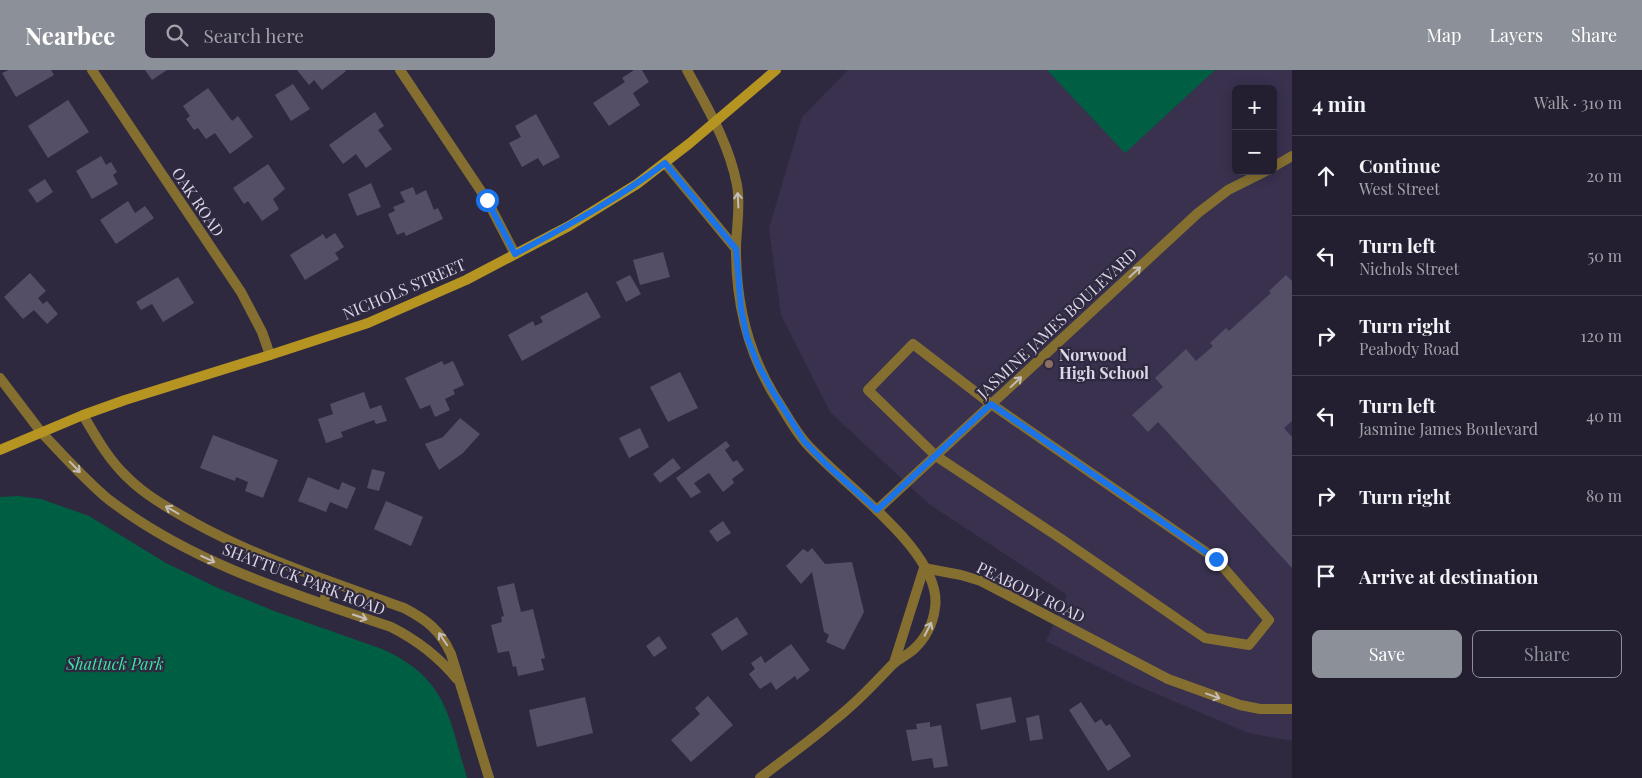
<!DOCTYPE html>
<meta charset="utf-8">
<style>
:root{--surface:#231f30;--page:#2b2738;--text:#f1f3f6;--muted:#a3a2ab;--line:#403d4c;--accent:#8c9099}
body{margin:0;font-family:"Playfair Display",serif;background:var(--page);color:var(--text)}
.controls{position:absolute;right:15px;top:15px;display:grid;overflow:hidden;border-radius:8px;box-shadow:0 2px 12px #0003}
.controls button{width:45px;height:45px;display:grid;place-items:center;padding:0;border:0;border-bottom:1px solid var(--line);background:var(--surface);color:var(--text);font:25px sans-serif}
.stop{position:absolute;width:15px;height:15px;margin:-11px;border:4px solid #1a73e8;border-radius:50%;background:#fff}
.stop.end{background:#1a73e8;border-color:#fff;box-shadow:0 1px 5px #0008}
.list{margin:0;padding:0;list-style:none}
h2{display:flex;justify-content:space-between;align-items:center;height:65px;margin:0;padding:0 20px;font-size:21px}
h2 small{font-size:16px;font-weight:400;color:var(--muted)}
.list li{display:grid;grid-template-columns:32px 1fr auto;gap:15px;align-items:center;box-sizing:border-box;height:80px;padding:0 20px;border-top:1px solid var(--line)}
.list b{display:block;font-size:19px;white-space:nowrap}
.list p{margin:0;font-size:16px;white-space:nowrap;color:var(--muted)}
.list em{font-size:16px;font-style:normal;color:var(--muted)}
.actions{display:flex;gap:10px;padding:15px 20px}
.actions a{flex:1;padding:11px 0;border:1px solid var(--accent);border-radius:8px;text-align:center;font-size:18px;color:var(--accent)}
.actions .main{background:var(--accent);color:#fff}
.icon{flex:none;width:28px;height:28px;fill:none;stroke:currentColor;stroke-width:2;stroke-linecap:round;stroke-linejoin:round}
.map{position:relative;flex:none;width:1292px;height:708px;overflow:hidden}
header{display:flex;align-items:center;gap:30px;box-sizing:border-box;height:70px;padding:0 25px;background:var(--accent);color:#fff}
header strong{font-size:24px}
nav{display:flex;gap:28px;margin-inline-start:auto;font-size:18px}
.search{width:350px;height:45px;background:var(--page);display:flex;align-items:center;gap:12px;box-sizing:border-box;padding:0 18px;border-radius:8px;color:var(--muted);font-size:19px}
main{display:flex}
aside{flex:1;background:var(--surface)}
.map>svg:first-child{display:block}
.built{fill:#39314e;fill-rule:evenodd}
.green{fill:#005f42}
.building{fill:#544e67}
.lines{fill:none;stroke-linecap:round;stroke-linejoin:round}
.service{stroke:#846f31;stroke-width:10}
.minor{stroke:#846f31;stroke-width:10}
.tertiary{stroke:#846f31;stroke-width:10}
.secondary{stroke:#b69422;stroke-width:10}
.oneway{stroke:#c5bdb9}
.route{stroke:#1a73e8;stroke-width:6}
.education-dot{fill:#8d6e63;stroke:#2f2940;stroke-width:2}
.labels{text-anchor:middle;stroke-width:4.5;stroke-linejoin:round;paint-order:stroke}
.street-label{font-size:16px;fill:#dbd7e6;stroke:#2f2940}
.poi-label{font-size:16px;font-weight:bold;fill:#dbd7e6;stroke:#2f2940;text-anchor:start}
.park-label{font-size:16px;font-style:italic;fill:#3de3a6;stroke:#2f2940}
</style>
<header>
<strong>Nearbee</strong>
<div class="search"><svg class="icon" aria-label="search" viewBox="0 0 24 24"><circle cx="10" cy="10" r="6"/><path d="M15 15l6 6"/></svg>Search here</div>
<nav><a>Map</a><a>Layers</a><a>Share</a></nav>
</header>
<main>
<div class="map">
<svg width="1292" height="708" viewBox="0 0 1292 708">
<rect width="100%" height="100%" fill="#2f2940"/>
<path class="built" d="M848,0H1292V671L1248,663L1131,613L1046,571L1067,525L929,434L830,342L781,245L769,158L802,47ZM1236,19H1273V101H1236Z"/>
<g class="green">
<path d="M1047,0H1215L1125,83Z"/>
<path d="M18,426L41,429L89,446L166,493L218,518L274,541L382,579C447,608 449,647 467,708H0V427Z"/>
</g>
<g class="building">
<path d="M9,0H51L54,5L16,27L2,3Z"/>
<path d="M145,0H167L152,10Z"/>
<path d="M297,0H345L346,1L322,20L314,10L309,15Z"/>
<path d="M634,0H642L649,12L633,23L640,35L609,56L593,33L625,12L622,8Z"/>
<path d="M293,14L310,39L291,51L275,25Z"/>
<path d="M208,18L232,51L238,46L253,67L230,84L215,63L206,69L198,58L194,60L186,49L190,46L183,36Z"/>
<path d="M68,30L89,62L48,88L28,56Z"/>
<path d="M375,42L384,56L378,60L392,79L366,98L356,84L343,94L329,75Z"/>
<path d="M536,44L560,87L543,96L538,88L522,97L509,73L521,67L515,56Z"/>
<path d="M101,86L106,95L111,92L117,102L113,105L118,114L92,129L76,101Z"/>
<path d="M268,94L285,119L273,129L279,139L262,151L248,131L244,134L233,118Z"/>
<path d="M45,109L53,122L37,133L28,120Z"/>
<path d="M371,113L381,137L357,146L348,124Z"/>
<path d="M413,117L416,125L426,120L434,140L438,138L443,149L406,166L404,162L397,165L388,144L395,141L393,137L405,132L400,122Z"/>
<path d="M128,131L135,143L145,136L154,148L116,174L100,150Z"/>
<path d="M335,163L344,177L335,183L339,189L305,210L290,185L323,164L326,169Z"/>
<path d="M663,182L670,207L640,215L633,190Z"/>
<path d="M30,203L46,221L38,228L43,234L47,231L58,244L47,254L34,240L23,249L4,227Z"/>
<path d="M630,205L641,224L626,232L616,212Z"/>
<path d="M1286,205L1292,211V351L1284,358L1292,367V498L1158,352L1148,362L1132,345L1163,317L1155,308L1186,279L1196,291L1213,276L1210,273L1226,258L1229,261L1271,223L1269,221Z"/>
<path d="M178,207L194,233L163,252L152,234L141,240L136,232Z"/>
<path d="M587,222L601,247L522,291L508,265L533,251L535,256L543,252L540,247Z"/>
<path d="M442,291L444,295L453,291L464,315L453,320L455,324L445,329L450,340L435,347L430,335L420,339L405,308Z"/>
<path d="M680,302L698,338L668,352L650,317Z"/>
<path d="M364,322L370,339L381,335L387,351L376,354L374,350L341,362L343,367L326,373L318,349L333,344L330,334Z"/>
<path d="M460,348L480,364L463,383L439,400L425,374L443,367Z"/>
<path d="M640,358L649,377L629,388L619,368Z"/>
<path d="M213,365L278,390L263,428L245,421L248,412L236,407L235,411L200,398Z"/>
<path d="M726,371L730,376L725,380L733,392L737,390L744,400L732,409L734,413L723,422L709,403L694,413L701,422L691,428L676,408Z"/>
<path d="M673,388L681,398L660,413L653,404Z"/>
<path d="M372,399L385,402L379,421L367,418Z"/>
<path d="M308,407L339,420L342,412L356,418L347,439L330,432L326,442L298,431Z"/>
<path d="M386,431L423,447L411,476L374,459Z"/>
<path d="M723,451L731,463L717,472L709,461Z"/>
<path d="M812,478L825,494L852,492L864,542L844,580L826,572L829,565L824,562L812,502L801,514L786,496L803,479L808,482Z"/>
<path d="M514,513L521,542L533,539L545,588L541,589L544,600L518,606L516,596L513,597L509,581L498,583L491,555L502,552L501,547L504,546L497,517Z"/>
<path d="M737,547L748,564L722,581L711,564Z"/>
<path d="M659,566L667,578L654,587L646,576Z"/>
<path d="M791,574L810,600L797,610L795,606L776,620L771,612L760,619L749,604L755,599L751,593L761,586L765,593Z"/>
<path d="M708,626L733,655L691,692L671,670L700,644L695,638Z"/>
<path d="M585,627L593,663L537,677L529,640Z"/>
<path d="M1011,627L1016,652L981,660L976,634Z"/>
<path d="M1081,632L1095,653L1101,649L1106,656L1110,654L1131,686L1108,701L1069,640Z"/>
<path d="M1039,645L1043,669L1030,671L1026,648Z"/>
<path d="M930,652V657L941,655L948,696L934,698L932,688L912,691L906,660L917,659L916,654Z"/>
</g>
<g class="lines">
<g class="service">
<path d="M1273,97L1292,86"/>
<path d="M913,274L991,334L1216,489L1269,550L1249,575L1205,568L1060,468L936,386L868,320Z"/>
<path d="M877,440L1198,143L1228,120L1266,101"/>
<path d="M1168,609L1240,635L1260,639H1292"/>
</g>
<g class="minor">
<path d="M92,0L241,222L262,262L270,285"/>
<path d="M400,0L487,130L515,184"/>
<path d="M687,0C707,37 729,73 737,115C741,137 736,158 736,180C736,232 747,280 774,325C784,340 793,358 805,372C839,412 944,482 935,538C933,554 925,569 913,580C906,586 898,589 892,595C873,615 854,635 832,652C809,672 784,689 760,708"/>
<path d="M665,93L736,179"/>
<path d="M0,308L41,362"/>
<path d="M924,498L961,505L981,511L1168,609"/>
<path d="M894,593L924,498"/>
</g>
<g class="tertiary">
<path d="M83,345C96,367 108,389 127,407C146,426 170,439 193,452C260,489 332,512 404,538C427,550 440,560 451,584L489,708"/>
<path d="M41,362C63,385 84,409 108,429C191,493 293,524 391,557C417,570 438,586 457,609"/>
<path d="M323,534L330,512"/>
</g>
<path class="secondary" d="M0,380L83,345L125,330L270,285L368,253L466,210L569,156L637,114L690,73L776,0"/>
</g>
<defs><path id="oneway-shaft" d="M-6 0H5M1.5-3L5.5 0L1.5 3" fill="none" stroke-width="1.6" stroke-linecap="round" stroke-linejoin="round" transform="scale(1.25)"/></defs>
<g class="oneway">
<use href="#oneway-shaft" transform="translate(738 130) rotate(-93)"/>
<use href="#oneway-shaft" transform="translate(1135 202) rotate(-43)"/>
<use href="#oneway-shaft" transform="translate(1016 312) rotate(-43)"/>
<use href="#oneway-shaft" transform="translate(75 397) rotate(46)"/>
<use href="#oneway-shaft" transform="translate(172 440) rotate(-150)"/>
<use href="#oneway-shaft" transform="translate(208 489) rotate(25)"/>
<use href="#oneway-shaft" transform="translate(360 547) rotate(19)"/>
<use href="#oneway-shaft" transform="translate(928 559) rotate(-63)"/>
<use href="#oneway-shaft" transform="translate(443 569) rotate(-124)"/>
<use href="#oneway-shaft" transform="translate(1213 626) rotate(20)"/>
</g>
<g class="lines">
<path class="route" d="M487,130L515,184C567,156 618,129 665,93L736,179L741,239L747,267L758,295L773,322L804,371L827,395L877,440L991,334L1216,489"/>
</g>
<circle class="education-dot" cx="1049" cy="294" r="5"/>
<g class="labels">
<g class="street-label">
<text transform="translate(198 132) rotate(56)" y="6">OAK ROAD</text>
<text transform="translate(404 219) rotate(-23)" y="6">NICHOLS STREET</text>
<text transform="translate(1057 253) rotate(-43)" y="6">JASMINE JAMES BOULEVARD</text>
<text transform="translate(304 509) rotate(21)" y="6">SHATTUCK PARK ROAD</text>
<text transform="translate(1031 522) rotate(26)" y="6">PEABODY ROAD</text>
</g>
<g class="poi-label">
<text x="1059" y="291">Norwood<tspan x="1059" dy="18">High School</tspan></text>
</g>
<g class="park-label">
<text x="115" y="600">Shattuck Park</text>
</g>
</g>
</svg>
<div class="controls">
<button>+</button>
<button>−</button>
</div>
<div class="stop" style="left:487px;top:130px"></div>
<div class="stop end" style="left:1216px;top:489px"></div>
</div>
<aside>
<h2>4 min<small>Walk · 310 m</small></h2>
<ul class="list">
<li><svg class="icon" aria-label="ahead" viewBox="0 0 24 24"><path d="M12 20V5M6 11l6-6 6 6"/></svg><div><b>Continue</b><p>West Street</p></div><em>20 m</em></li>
<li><svg class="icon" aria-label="left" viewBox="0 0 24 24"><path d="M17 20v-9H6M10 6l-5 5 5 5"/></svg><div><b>Turn left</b><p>Nichols Street</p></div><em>50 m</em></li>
<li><svg class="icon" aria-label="right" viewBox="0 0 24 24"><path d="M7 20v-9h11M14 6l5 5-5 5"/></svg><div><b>Turn right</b><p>Peabody Road</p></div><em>120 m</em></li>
<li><svg class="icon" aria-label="left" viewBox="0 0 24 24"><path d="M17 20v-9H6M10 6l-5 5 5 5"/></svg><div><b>Turn left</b><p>Jasmine James Boulevard</p></div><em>40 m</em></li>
<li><svg class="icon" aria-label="right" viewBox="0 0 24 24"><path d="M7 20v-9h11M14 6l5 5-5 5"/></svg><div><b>Turn right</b></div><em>80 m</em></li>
<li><svg class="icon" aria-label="arrive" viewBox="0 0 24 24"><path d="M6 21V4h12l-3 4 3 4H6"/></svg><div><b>Arrive at destination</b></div></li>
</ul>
<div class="actions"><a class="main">Save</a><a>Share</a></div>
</aside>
</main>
